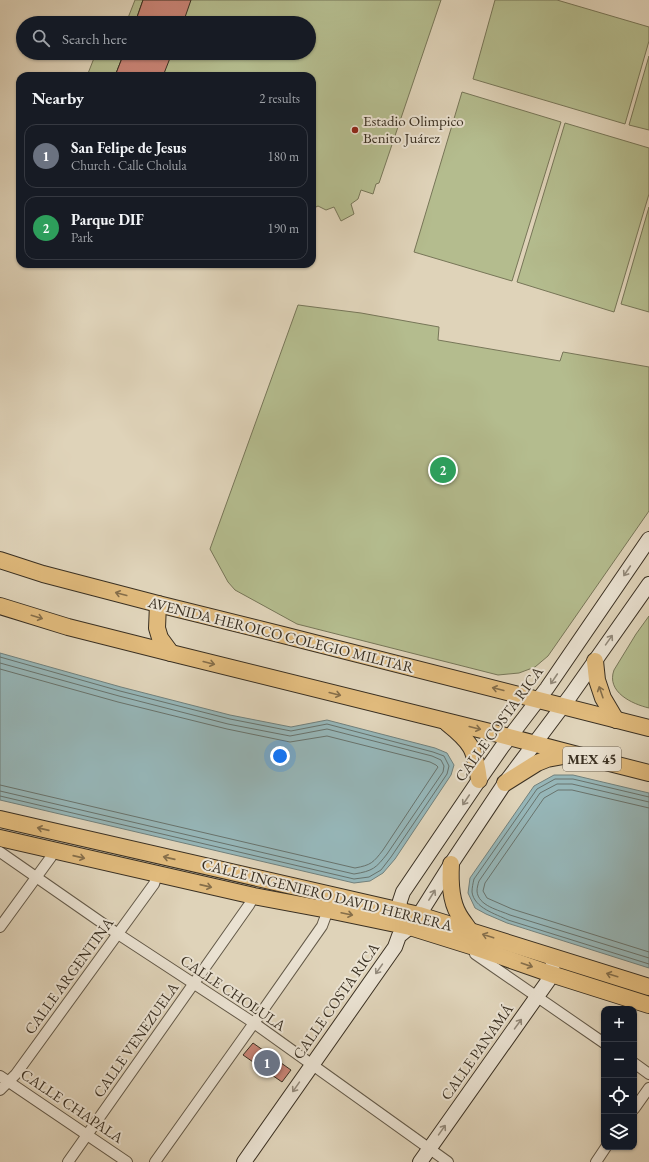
<!DOCTYPE html>
<meta charset="utf-8">
<style>
:root{--surface:#171b24;--page:#242831;--text:#f1f3f6;--muted:#9ea1a6;--line:#363941;--accent:#d93025}
body{margin:0;font-family:"EB Garamond",serif;background:var(--page);color:var(--text)}
.controls{position:absolute;right:12px;bottom:12px;display:grid;overflow:hidden;border-radius:8px;box-shadow:0 1px 3px #0004}
.controls button{width:36px;height:36px;display:grid;place-items:center;padding:0;border:0;border-bottom:1px solid var(--line);background:var(--surface);color:var(--text);font:20px sans-serif}
.you{position:absolute;left:280px;top:756px;width:14px;height:14px;margin:-10px;border:3px solid #fff;border-radius:50%;background:#1a73e8;box-shadow:0 0 0 6px #1a73e833}
.badge{display:grid;place-items:center;width:26px;height:26px;border-radius:50%;background:var(--accent);color:#fff;font-size:13px;font-weight:700}
.pin{position:absolute;translate:-50% -50%;border:2px solid #fff;box-shadow:0 1px 4px #0006}
.list{margin:0;padding:0;list-style:none}
h2{display:flex;justify-content:space-between;align-items:center;height:52px;margin:0;padding:0 16px;font-size:17px}
h2 small{font-size:13px;font-weight:400;color:var(--muted)}
.list li{display:grid;grid-template-columns:26px 1fr auto;gap:12px;align-items:center;box-sizing:border-box;height:64px;margin:0 8px 8px;padding:0 8px;border:1px solid var(--line);border-radius:12px}
.list b{display:block;font-size:15px;white-space:nowrap}
.list p{margin:0;font-size:13px;white-space:nowrap;color:var(--muted)}
.list em{font-size:13px;font-style:normal;color:var(--muted)}
.icon{flex:none;width:22px;height:22px;fill:none;stroke:currentColor;stroke-width:2;stroke-linecap:round;stroke-linejoin:round}
.map{position:relative;flex:none;width:649px;height:1162px;overflow:hidden}
.search{position:absolute;background:var(--surface);box-shadow:0 1px 3px #0004;left:16px;top:16px;width:300px;height:44px;display:flex;align-items:center;gap:10px;box-sizing:border-box;padding:0 14px;border-radius:22px;color:var(--muted);font-size:15px}
.panel{position:absolute;background:var(--surface);box-shadow:0 1px 3px #0004;left:16px;top:72px;width:300px;height:196px;border-radius:12px}
.map>svg:first-child{display:block}
.green{fill:#b4bc8e;stroke:#777658}
.water{fill:#96b6b8;stroke:#71807c}
.lines{fill:none;stroke-linecap:round;stroke-linejoin:round}
.shore{stroke:#68736d;stroke-width:1}
.building{fill:#c88375;stroke:#3a3022}
.street-casing{stroke:#635948;stroke-width:12}
.secondary-casing{stroke:#3a3022;stroke-width:16}
.primary-casing{stroke:#3a3022;stroke-width:18}
.street{stroke:#eae2d2;stroke-width:10}
.secondary{stroke:#eae2d2;stroke-width:14}
.primary{stroke:#e0ba7c;stroke-width:16}
.oneway{stroke:#92897a}
.oneway2{stroke:#856e4a}
.poi-dot{fill:#8f2418;stroke:#eae2d2;stroke-width:1.5}
.labels{text-anchor:middle;stroke-width:4;stroke-linejoin:round;paint-order:stroke}
.shield{fill:#eae2d2;stroke:#6f6557;stroke-width:1}
.shield-label{font-size:14px;font-weight:bold;fill:#3a3022}
.poi-label{font-size:15px;fill:#3a3022;stroke:#eae2d2;text-anchor:start}
.street-label{font-size:15px;fill:#3a3022;stroke:#eae2d2}
</style>
<div class="map">
<svg width="649" height="1162" viewBox="0 0 649 1162">
<rect width="100%" height="100%" fill="#dfd3b9"/>
<filter id="stains"><feTurbulence type="fractalNoise" baseFrequency=".005" numOctaves="4"/><feColorMatrix values="0 0 0 0 .2 0 0 0 0 .09 0 0 0 0 .02 0 0 0 .5 -.17"/></filter>
<radialGradient id="worn" r=".72"><stop offset=".6" stop-color="#630" stop-opacity="0"/><stop offset="1" stop-color="#630" stop-opacity=".3"/></radialGradient>
<g class="green">
<path d="M135,0H441L379,183L376,184L373,194L361,190L358,199L351,204L354,214L341,221L334,207L326,210L318,206L312,209V76H87L96,53H104L114,56L116,53H309V23H126Z"/>
<path d="M495,0H557L649,27V41L625,124L473,79Z"/>
<path d="M649,56V130L629,125Z"/>
<path d="M462,92L561,122L512,281L414,252Z"/>
<path d="M565,123L649,148V194L614,312L517,282Z"/>
<path d="M649,207V312L621,304Z"/>
<path d="M298,305L361,313L439,327L438,340L560,361L563,352L649,367V511L548,656L535,667L519,673L498,675L297,624L235,590L228,582L210,549Z"/>
<path d="M649,616V708C632,704 606,692 614,670L636,634Z"/>
</g>
<g class="water">
<path d="M0,653L121,687L230,715L291,727L327,720L435,748L447,753L454,765L451,775L395,859L383,873L370,881L354,883L0,800Z"/>
<path d="M554,775H573L649,793V968L507,923L486,914L475,908L468,893L470,878L534,786Z"/>
</g>
<g class="lines">
<g class="shore">
<path d="M0,657L120,691L230,719L291,731L327,724L433,752L444,756L449,766L447,774L391,857L381,870L369,877L354,879L0,796"/>
<path d="M0,663L119,696L228,724L290,736L327,729L432,756L441,760L444,766L443,772L387,854C376,868 373,871 354,874L0,791"/>
<path d="M0,669L118,702L227,729L290,742L327,736L430,762L436,765L438,767L383,850C373,863 371,865 355,868L0,785"/>
<path d="M649,797L573,779H555L537,789L474,879C473,883 472,888 472,892C474,908 496,914 508,920L649,964"/>
<path d="M649,802L572,784H557L540,793L479,881C478,884 477,888 477,891C478,906 499,910 510,915L649,958"/>
<path d="M649,808L572,790H558L544,798L485,883L483,891L487,898L512,909L649,952"/>
</g>
</g>
<g class="building">
<path d="M143,0H175L167,23H135Z"/>
<path d="M143,0H191L183,23H135Z"/>
<path d="M124,53H156L148,76H115Z"/>
<path d="M124,53H172L163,76H115Z"/>
<path d="M253,1043L291,1070L282,1082L243,1055Z"/>
</g>
<g class="lines">
<defs>
<g id="street">
<path d="M0,852L118,934L254,1023L448,1162"/>
<path d="M0,927L51,857L53,851"/>
<path d="M474,949L475,954L604,1043"/>
<path d="M634,1063L649,1074"/>
<path d="M0,1076L127,1162"/>
<path d="M0,1090L16,1074L154,884L157,875"/>
<path d="M634,1109L649,1088"/>
<path d="M68,1162L249,905L254,896"/>
<path d="M155,1162L254,1023L322,926L328,910"/>
<path d="M596,1162L606,1147"/>
</g>
<g id="secondary">
<path d="M398,922L400,901L403,892L479,780L502,747L547,688L649,539"/>
<path d="M244,1162L395,947L399,936L410,927L419,915L451,864L505,783L571,695L649,584"/>
<path d="M420,1162L548,981L551,974L554,958"/>
</g>
<g id="primary">
<path d="M0,560L43,574L158,604L283,635L649,728"/>
<path d="M158,604L157,628L160,638L171,653"/>
<path d="M0,606L68,627L171,653L494,733L574,754L649,773"/>
<path d="M595,661L597,680L603,698L616,720"/>
<path d="M447,723C472,743 475,749 479,780"/>
<path d="M505,783L537,763L547,759L569,755"/>
<path d="M0,819L419,915L649,987"/>
<path d="M0,838L254,896L328,910L410,927L474,947L551,974L649,1005"/>
<path d="M451,864C450,881 450,900 459,915C462,920 466,925 470,931"/>
</g>
</defs>
<use href="#street" class="street-casing"/>
<use href="#secondary" class="secondary-casing"/>
<use href="#primary" class="primary-casing"/>
<use href="#street" class="street"/>
<use href="#secondary" class="secondary"/>
<use href="#primary" class="primary"/>
</g>
<defs><path id="oneway-shaft" d="M-6 0H5M1.5-3L5.5 0L1.5 3" fill="none" stroke-width="1.6" stroke-linecap="round" stroke-linejoin="round"/></defs>
<g class="oneway">
<use href="#oneway-shaft" transform="translate(627 571) rotate(124)"/>
<use href="#oneway-shaft" transform="translate(609 640) rotate(-55)"/>
<use href="#oneway-shaft" transform="translate(554 679) rotate(124)"/>
<use href="#oneway-shaft" transform="translate(466 800) rotate(124)"/>
<use href="#oneway-shaft" transform="translate(432 895) rotate(-58)"/>
<use href="#oneway-shaft" transform="translate(379 969) rotate(125)"/>
<use href="#oneway-shaft" transform="translate(518 1024) rotate(-54)"/>
<use href="#oneway-shaft" transform="translate(296 1087) rotate(125)"/>
<use href="#oneway-shaft" transform="translate(442 1130) rotate(-55)"/>
</g>
<g class="oneway2">
<use href="#oneway-shaft" transform="translate(121 594) rotate(-165)"/>
<use href="#oneway-shaft" transform="translate(37 617) rotate(17)"/>
<use href="#oneway-shaft" transform="translate(209 663) rotate(14)"/>
<use href="#oneway-shaft" transform="translate(498 689) rotate(-166)"/>
<use href="#oneway-shaft" transform="translate(601 692) rotate(-109)"/>
<use href="#oneway-shaft" transform="translate(335 694) rotate(14)"/>
<use href="#oneway-shaft" transform="translate(475 728) rotate(14)"/>
<use href="#oneway-shaft" transform="translate(43 829) rotate(-167)"/>
<use href="#oneway-shaft" transform="translate(79 857) rotate(13)"/>
<use href="#oneway-shaft" transform="translate(169 858) rotate(-167)"/>
<use href="#oneway-shaft" transform="translate(206 886) rotate(13)"/>
<use href="#oneway-shaft" transform="translate(347 914) rotate(12)"/>
<use href="#oneway-shaft" transform="translate(488 936) rotate(-162)"/>
<use href="#oneway-shaft" transform="translate(527 965) rotate(19)"/>
<use href="#oneway-shaft" transform="translate(612 975) rotate(-163)"/>
</g>
<circle class="poi-dot" cx="355" cy="130" r="4"/>
<g class="labels">
<rect class="shield" x="563" y="747" width="58" height="24" rx="3"/>
<g class="shield-label">
<text x="592" y="764">MEX 45</text>
</g>
<g class="poi-label">
<text x="363" y="126">Estadio Olimpico<tspan x="363" dy="17">Benito Juárez</tspan></text>
</g>
<g class="street-label">
<text transform="translate(281 635) rotate(14)" y="5">AVENIDA HEROICO COLEGIO MILITAR</text>
<text transform="translate(499 724) rotate(-54)" y="5">CALLE COSTA RICA</text>
<text transform="translate(327 895) rotate(14)" y="5">CALLE INGENIERO DAVID HERRERA</text>
<text transform="translate(69 976) rotate(-54)" y="5">CALLE ARGENTINA</text>
<text transform="translate(233 993) rotate(34)" y="5">CALLE CHOLULA</text>
<text transform="translate(336 1001) rotate(-55)" y="5">CALLE COSTA RICA</text>
<text transform="translate(136 1040) rotate(-55)" y="5">CALLE VENEZUELA</text>
<text transform="translate(477 1052) rotate(-55)" y="5">CALLE PANAMÁ</text>
<text transform="translate(72 1106) rotate(34)" y="5">CALLE CHAPALA</text>
</g>
</g>
<rect width="100%" height="100%" filter="url(#stains)"/>
<rect width="100%" height="100%" fill="url(#worn)"/>
</svg>
<div class="controls">
<button>+</button>
<button>−</button>
<button><svg class="icon" aria-label="locate" viewBox="0 0 24 24"><circle cx="12" cy="12" r="6"/><path d="M12 2v4M12 18v4M2 12h4M18 12h4"/></svg></button>
<button><svg class="icon" aria-label="layers" viewBox="0 0 24 24"><path d="M12 4l9 5-9 5-9-5zM3 14l9 5 9-5"/></svg></button>
</div>
<div class="you"></div>
<div class="pin badge" style="left:267px;top:1063px;background:#6b7280">1</div>
<div class="pin badge" style="left:443px;top:470px;background:#2e9e5b">2</div>
<div class="search"><svg class="icon" aria-label="search" viewBox="0 0 24 24"><circle cx="10" cy="10" r="6"/><path d="M15 15l6 6"/></svg>Search here</div>
<section class="panel">
<h2>Nearby<small>2 results</small></h2>
<ul class="list">
<li><span class="badge" style="background:#6b7280">1</span><div><b>San Felipe de Jesus</b><p>Church · Calle Cholula</p></div><em>180 m</em></li>
<li><span class="badge" style="background:#2e9e5b">2</span><div><b>Parque DIF</b><p>Park</p></div><em>190 m</em></li>
</ul>
</section>
</div>
